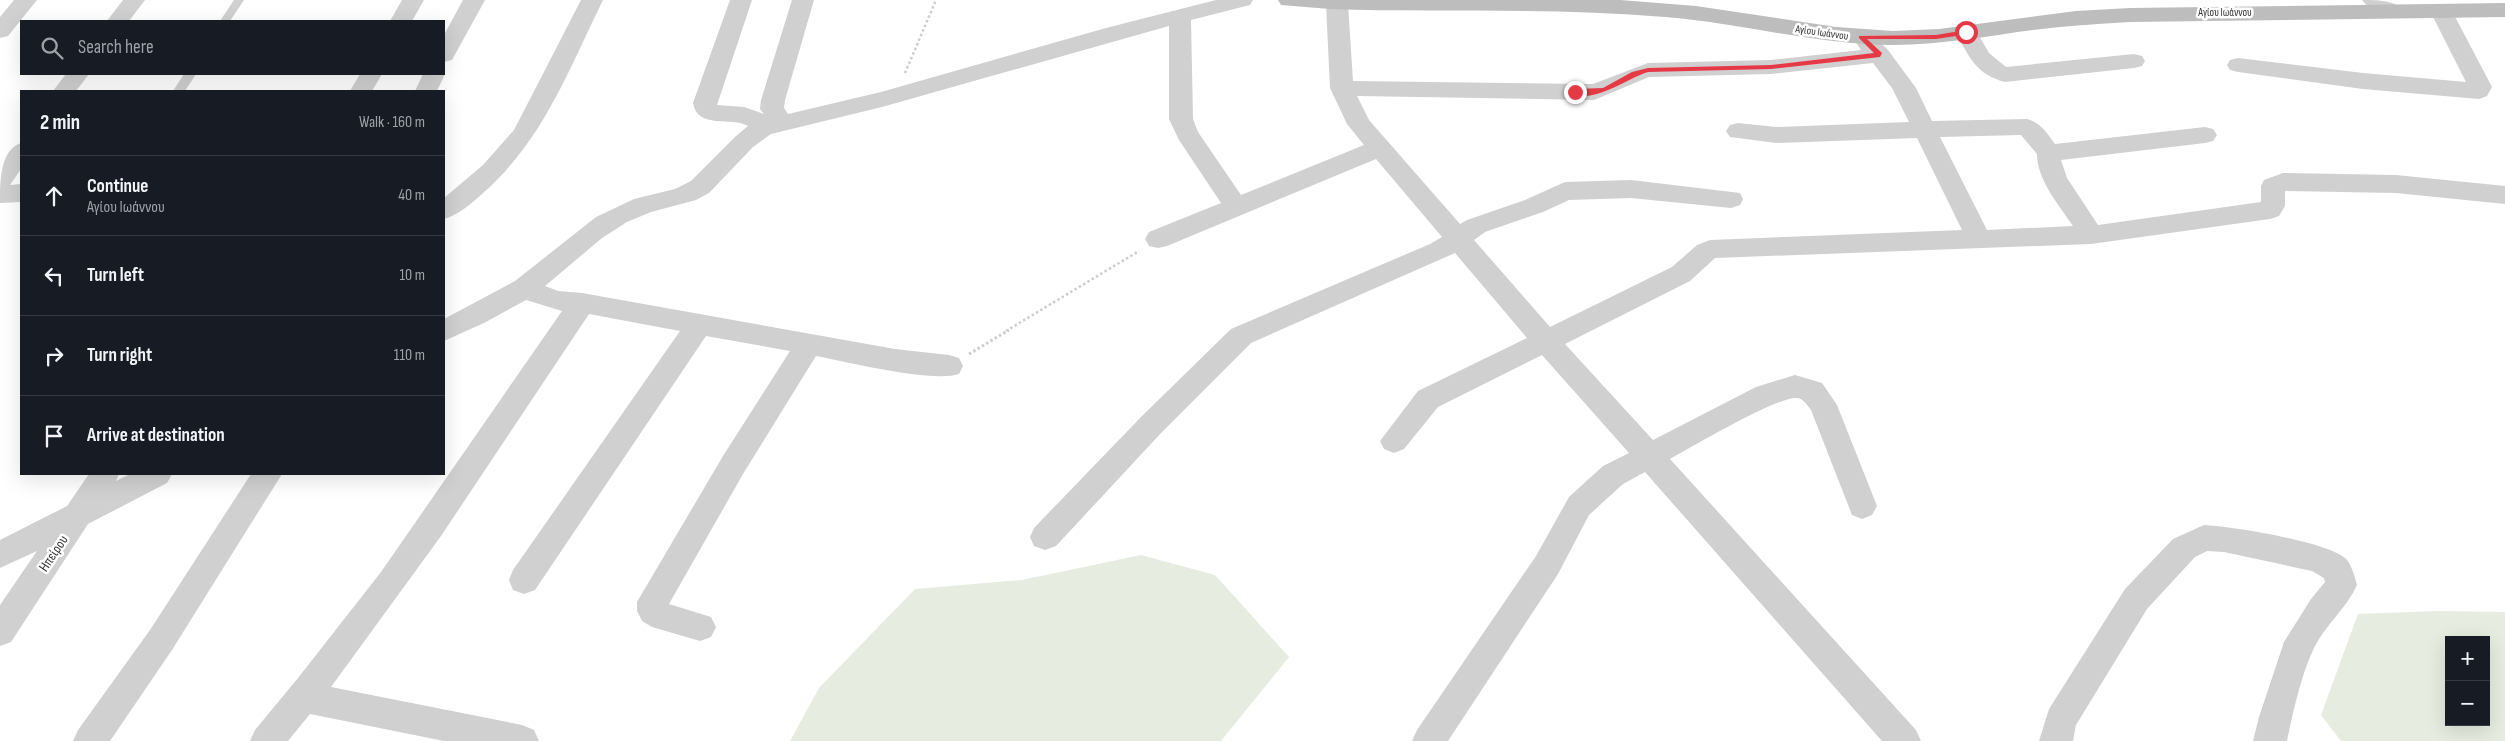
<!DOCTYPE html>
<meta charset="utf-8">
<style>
:root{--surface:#171b24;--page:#20242c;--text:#f1f3f6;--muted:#9ea1a6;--line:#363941}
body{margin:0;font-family:"Sofia Sans Condensed",sans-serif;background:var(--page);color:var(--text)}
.controls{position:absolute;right:15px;bottom:15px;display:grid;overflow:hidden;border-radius:0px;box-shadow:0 5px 20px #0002}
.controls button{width:45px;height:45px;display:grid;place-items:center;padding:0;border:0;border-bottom:1px solid var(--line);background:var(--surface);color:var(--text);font:25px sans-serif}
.stop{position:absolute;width:15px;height:15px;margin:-11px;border:4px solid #e63946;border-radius:50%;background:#fff}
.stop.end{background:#e63946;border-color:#fff;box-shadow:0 1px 5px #0008}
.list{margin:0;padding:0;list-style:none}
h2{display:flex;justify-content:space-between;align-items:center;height:65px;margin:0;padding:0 20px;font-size:21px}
h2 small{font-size:16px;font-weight:400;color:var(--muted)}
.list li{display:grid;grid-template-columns:32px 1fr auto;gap:15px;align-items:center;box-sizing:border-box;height:80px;padding:0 20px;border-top:1px solid var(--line)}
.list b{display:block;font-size:19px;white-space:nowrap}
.list p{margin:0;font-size:16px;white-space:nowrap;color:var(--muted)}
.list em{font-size:16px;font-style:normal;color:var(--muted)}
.icon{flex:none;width:28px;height:28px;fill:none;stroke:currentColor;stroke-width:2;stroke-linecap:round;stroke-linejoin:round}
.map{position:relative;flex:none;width:2505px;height:741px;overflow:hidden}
.search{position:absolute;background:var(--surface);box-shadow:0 5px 20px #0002;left:20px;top:20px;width:425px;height:55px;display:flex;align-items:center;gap:12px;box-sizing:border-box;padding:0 18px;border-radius:0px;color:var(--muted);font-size:19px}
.panel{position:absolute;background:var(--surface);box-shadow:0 5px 20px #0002;left:20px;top:90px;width:425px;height:385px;border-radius:0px}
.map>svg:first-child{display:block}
.green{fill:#e6ecdf;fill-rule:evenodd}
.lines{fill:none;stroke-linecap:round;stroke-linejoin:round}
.path-far1{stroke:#cdcdcd;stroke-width:2.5;stroke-dasharray:2.5 2.5;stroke-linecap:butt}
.path{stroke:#cdcdcd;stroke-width:3;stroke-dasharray:2.5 2.5;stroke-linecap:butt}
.lane{fill:#d0d0d0;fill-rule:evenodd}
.street{fill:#d0d0d0;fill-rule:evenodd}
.secondary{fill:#bdbdbd;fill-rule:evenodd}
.route{fill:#e63946}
.labels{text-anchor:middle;stroke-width:5;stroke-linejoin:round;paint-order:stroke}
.far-street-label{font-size:11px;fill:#333;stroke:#fff}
.street-label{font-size:14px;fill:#333;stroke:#fff}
</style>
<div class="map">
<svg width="2505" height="741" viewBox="0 0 2505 741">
<rect width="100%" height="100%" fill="#fff"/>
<g class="green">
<path d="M1141,555L1215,575L1289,657L1221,741H790L819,688L915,589L1022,580Z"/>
<path d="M2437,611L2505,612V741H2341L2321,715L2358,614ZM2449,640H2486V722H2449Z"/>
</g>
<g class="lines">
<g class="path-far1">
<path d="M905,73L936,0"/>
<path d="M1006,331L1139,251"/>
</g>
<path class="path" d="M969,354L1009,330"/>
<g class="lane">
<path d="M234,0H244L230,21H220Z"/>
<path d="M184,74H196L185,91H173Z"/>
</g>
<g class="street">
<path d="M14,0H37L8,36L0,38V17Z"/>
<path d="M123,0H145L129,21H107Z"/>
<path d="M402,0H424L412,21H390Z"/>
<path d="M463,0H485L452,60L444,62V35Z"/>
<path d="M581,0H603C568,71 543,141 482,194C471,204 458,215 444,219V198L483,165L514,130Z"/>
<path d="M730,0H752L717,105L744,107L764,114L760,109L761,100L792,0H814L785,100L784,108L788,114L881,92L1106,28L1216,0H1253L1250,5L1191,20L1193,119L1198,132L1241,195L1364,145L1347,124L1330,88L1326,4L1329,0H1345L1348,4L1353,81L1593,84L1648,63L1771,60L1861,50L1855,41L1858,36L1866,34L1874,36L1888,50L1916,88L1932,121L2027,119C2041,123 2047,133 2055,144L2205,127L2213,129L2217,135L2213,141L2205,143L2061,160L2067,178L2098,225L2261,202V186L2264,180L2283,173L2396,175L2505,186V204L2396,193L2285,191V206L2279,216L2270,219L2091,244L1715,258L1690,281L1565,344L1653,440L1756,387L1795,375L1812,380L1822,383L1837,405L1877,506L1872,515L1862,519L1852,515L1811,410C1807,405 1804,399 1797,398C1780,395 1690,448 1670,459L1916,730L1921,741H1882L1645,472L1623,484L1589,515L1558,574L1448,741H1412L1417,730L1536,556L1569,497L1603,466L1629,453L1542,355L1438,407L1404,449L1394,453L1384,449L1380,441L1418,391L1527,338L1455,253L1251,343L1162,432L1056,546L1045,550L1034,546L1030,537L1034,528L1142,416L1231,329L1430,244L1442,237L1376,159L1167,246L1158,248L1149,246L1145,239L1149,232L1221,203L1179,140L1169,119V26L882,107L771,134L753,147L709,193L696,200L651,212L627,222L602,238L545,286L558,291L582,293L895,349L949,355L959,358L963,366L959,374C931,383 848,362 816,356L743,474L669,604L711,617L716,627L711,637L700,641L652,627L642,621L637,611V602L723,456L790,351L706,336L535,590L524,594L513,590L509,580L513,570L680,331L589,314L441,536L331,687L522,725L534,730L539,741H444L310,714L288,741H250L255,730L298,678L381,572L562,311L526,300L484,323L444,341V319L515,281L596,217L634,199L675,189L691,181L736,136L748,126C732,116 697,130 693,103ZM1873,63L1892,88L1909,122L1776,127L1738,123L1730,125L1726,131L1730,137L1776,143L1917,138L1962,230L1710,240L1697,245L1672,267L1550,327L1474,240L1485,232L1543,212L1569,200L1631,198L1731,208L1740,205L1743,199L1740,193L1631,180L1565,182L1525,200L1467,220L1460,224L1369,120L1357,96L1594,100L1649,77L1771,74ZM2021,135L2037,154C2037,180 2059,205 2073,226L1987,230L1940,137Z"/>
<path d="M2362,0C2378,0 2396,0 2406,12L2403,17C2390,20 2370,11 2362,0Z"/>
<path d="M2441,4L2449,6L2452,11L2492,87L2487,96L2479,99L2363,89L2238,72L2230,70L2227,65L2230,60L2238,58L2363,73L2466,82L2430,11L2433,6Z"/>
<path d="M1966,25L1974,27L1989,53L2006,67L2134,54L2142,56L2145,61L2142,66L2134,68L2005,82C1975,74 1970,57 1955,32L1958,27Z"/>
<path d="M444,71L445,74L437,91H415L423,74H444Z"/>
<path d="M66,74H89L76,91H53Z"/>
<path d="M360,74H382L372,91H350Z"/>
<path d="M21,143V169L10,185L21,184V202L0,203C0,181 0,150 21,143Z"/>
<path d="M89,474H119L116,481L130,474H172L167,483L88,524L11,642L0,646V605L37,551L0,568V540L67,506Z"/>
<path d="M251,474H282L172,650L110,741H73L78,730L150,630Z"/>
<path d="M2204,525C2230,526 2331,542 2347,560C2352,566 2355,578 2357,585C2347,608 2325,625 2314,648C2301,675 2293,712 2287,741H2253L2259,717L2284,642L2311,599L2325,582L2324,578L2312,571L2224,552L2207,551L2195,557L2147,609L2076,725L2073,741H2039L2049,709L2125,589L2173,539Z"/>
</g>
<path class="secondary" d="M1278,0H1620L1696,6L1836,27L1893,31L1939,29L2076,11L2130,8L2505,3V17L2130,22C2097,24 2065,26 2033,30C1987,36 1940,45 1893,45C1817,45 1741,23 1665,17C1554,7 1442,13 1330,9L1281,5Z"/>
</g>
<path class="route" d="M1966,30L1969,34L1936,39H1867L1882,53L1880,57L1771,69L1648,72C1627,78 1592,106 1571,92L1575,89L1603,88L1632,72L1648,68L1771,65L1874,53L1859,38V36L1936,35Z"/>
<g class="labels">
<g class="far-street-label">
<text x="2225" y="16">Αγίου Ιωάννου</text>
<text transform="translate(1822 32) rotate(8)" y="4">Αγίου Ιωάννου</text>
</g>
<g class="street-label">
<text transform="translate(53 553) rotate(-56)" y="5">Ηπείρου</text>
</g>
</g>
</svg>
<div class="controls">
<button>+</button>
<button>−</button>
</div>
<div class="stop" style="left:1966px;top:32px"></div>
<div class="stop end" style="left:1575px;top:92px"></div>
<div class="search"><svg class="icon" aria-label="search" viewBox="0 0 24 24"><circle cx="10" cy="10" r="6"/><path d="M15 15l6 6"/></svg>Search here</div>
<section class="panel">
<h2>2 min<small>Walk · 160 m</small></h2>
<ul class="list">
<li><svg class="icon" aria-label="ahead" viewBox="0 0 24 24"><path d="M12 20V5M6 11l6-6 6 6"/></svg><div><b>Continue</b><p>Αγίου Ιωάννου</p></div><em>40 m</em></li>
<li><svg class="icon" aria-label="left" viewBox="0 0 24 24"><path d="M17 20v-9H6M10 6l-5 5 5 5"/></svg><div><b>Turn left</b></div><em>10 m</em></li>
<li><svg class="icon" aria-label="right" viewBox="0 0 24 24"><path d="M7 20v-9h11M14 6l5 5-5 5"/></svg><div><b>Turn right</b></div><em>110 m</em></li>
<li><svg class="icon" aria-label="arrive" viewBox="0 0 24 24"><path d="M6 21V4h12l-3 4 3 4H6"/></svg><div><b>Arrive at destination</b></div></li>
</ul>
</section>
</div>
